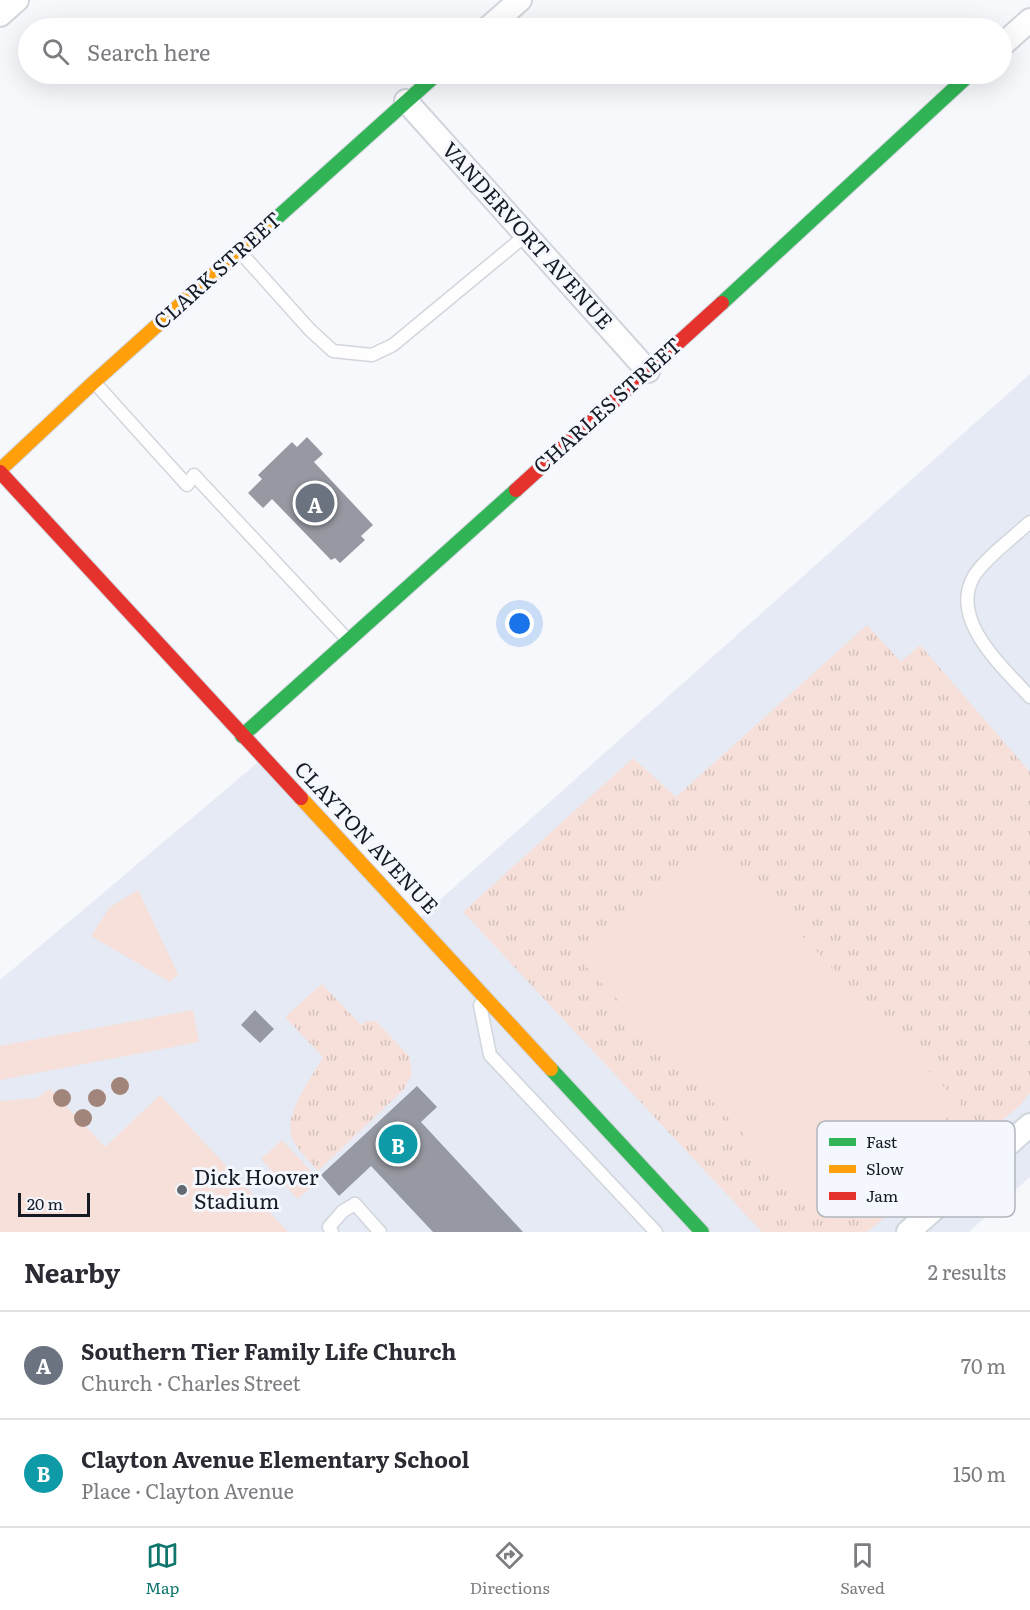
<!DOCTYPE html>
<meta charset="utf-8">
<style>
:root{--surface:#fff;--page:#f2f2f3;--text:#2b2b33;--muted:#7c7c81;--line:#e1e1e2;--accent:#0f766e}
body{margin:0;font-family:Literata,serif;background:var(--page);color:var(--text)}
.scale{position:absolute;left:18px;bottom:15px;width:72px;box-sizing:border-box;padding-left:6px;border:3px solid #151a25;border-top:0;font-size:16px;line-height:21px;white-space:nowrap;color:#151a25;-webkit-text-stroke:4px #f4f7fd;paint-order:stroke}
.you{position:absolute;left:520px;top:624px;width:21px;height:21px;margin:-15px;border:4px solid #fff;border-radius:50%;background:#1a73e8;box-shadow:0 0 0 9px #1a73e833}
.badge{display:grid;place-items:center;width:39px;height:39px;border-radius:50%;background:var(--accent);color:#fff;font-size:20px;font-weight:700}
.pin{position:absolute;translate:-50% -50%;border:3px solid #fff;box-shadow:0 2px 6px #0006}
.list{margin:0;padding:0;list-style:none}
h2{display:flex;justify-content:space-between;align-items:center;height:78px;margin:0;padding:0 24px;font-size:26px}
h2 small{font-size:20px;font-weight:400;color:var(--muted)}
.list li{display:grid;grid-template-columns:39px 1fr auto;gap:18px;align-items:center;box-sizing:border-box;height:108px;padding:0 24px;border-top:2px solid var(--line)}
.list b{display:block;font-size:22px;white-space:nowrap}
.list p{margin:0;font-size:20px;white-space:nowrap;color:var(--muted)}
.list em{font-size:20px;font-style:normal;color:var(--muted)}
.icon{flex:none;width:33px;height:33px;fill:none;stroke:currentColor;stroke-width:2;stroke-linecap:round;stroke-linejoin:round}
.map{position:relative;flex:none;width:1030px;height:1232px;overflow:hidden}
.search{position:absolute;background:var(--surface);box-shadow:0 6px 24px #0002;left:18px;right:18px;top:18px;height:66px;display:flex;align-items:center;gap:15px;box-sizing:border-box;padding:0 21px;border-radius:33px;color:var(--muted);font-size:22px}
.sheet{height:294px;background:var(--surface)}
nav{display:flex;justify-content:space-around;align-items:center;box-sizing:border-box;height:84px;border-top:2px solid var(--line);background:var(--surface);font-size:16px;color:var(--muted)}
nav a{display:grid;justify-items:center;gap:3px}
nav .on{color:var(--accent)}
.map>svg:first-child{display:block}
.built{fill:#e5eaf4}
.park{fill:url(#park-tufts)}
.garden{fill:#f7e0d9}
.building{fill:#9699a1}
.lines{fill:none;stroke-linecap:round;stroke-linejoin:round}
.lane-casing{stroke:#d1d5dc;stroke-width:15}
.street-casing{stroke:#d1d5dc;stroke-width:26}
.fast-casing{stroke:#d1d5dc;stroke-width:16}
.slow-casing{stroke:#d1d5dc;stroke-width:16}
.jam-casing{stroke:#d1d5dc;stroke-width:16}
.lane{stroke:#fefefe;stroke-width:12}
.street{stroke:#fefefe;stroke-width:22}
.fast{stroke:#30b455;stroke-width:14}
.slow{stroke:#ff9f0a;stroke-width:14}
.jam{stroke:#e5322d;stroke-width:14}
.tree{fill:#a2857a}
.poi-dot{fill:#646870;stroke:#f4f7fd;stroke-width:2}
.labels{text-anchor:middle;stroke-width:6;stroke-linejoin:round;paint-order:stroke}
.street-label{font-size:21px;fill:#151a25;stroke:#f4f7fd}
.poi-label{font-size:21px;fill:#151a25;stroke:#f4f7fd;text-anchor:start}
.key{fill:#f4f7fd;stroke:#b1b5bc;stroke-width:1.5}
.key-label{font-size:16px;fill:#151a25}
</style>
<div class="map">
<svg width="1030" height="1232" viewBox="0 0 1030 1232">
<defs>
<pattern id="park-tufts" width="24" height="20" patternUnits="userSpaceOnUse" patternTransform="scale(1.5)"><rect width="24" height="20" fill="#f7e0d9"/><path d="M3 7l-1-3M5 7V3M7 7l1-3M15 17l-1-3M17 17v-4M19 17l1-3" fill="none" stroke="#d3c0ba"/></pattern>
</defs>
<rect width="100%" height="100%" fill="#f6f8fb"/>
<path class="built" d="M1030,374V1177L969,1232H0V980L263,758L415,922Z"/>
<g class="park">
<path d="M867,625L901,662L920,645L1030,772V1093L1020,1105L960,1157L867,1232H762L463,912L633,758L676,797Z"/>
<path d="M322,984L361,1025L366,1021H376L409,1056L412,1074L404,1089L318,1171C310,1162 300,1152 294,1142C279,1119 312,1078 323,1057L285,1017Z"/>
</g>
<g class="garden">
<path d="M713,841L961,1105L831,1227L581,961Z"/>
<path d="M138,890L178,974L170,982L91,936L110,907Z"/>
<path d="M193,1010L199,1042L0,1080V1046Z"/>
<path d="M50,1089L105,1147L160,1095L288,1232H0V1101L37,1098Z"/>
<path d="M282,1140L319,1180L298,1199L261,1159Z"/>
</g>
<g class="building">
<path d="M307,437L323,454L314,462L373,525L361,536L365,540L340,563L335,558L331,560L272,499L263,508L248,493L262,479L258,475L292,442L297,447Z"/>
<path d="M255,1010L274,1029L260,1043L241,1025Z"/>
<path d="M417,1086L437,1107L421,1122L523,1232H433L371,1166L339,1196L321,1175Z"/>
</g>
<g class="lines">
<defs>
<g id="lane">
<path d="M240,252L310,330L333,351L372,355L393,345L526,235"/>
<path d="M95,383L187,485L194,475L347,639"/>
<path d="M1030,522C1015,536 984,559 974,576C948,620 1004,668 1030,697"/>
<path d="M480,1005L490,1055L656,1232"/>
<path d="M332,1232L329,1227L343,1211L355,1204L380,1232"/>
</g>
<g id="street">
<path d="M0,15L17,0"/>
<path d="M488,28L520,0"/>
<path d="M1002,45L1030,20"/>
<path d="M406,101L648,371"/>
<path d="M908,1232L1030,1125"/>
</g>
<g id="fast">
<path d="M270,224L437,74"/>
<path d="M722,303L970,74"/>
<path d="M242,736L516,490"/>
<path d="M551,1069L702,1232"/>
</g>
<g id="slow">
<path d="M0,470L94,382L270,224"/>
<path d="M301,798L551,1069"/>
</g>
<g id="jam">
<path d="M0,472L301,798"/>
<path d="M516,490L722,303"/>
</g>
</defs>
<use href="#lane" class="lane-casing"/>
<use href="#street" class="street-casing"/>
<use href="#fast" class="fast-casing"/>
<use href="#slow" class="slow-casing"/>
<use href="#jam" class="jam-casing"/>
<use href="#lane" class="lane"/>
<use href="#street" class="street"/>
<use href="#fast" class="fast"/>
<use href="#slow" class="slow"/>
<use href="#jam" class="jam"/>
</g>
<g class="tree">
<circle cx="120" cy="1086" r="9"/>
<circle cx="62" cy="1098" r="9"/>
<circle cx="97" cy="1098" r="9"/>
<circle cx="83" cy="1118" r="9"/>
</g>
<circle class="poi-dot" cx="182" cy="1190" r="6"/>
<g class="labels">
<g class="street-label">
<text transform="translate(527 236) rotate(48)" y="7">VANDERVORT AVENUE</text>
<text transform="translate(218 271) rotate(-42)" y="7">CLARK STREET</text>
<text transform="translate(608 406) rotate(-42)" y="7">CHARLES STREET</text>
<text transform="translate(366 838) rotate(47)" y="7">CLAYTON AVENUE</text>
</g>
<g class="poi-label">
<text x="194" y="1185">Dick Hoover<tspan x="194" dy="24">Stadium</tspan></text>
</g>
</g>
<rect x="817" y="1121" width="198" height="96" rx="9" class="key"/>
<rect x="829" y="1138" width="27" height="8" fill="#30b455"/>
<rect x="829" y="1165" width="27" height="8" fill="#ff9f0a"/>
<rect x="829" y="1192" width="27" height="8" fill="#e5322d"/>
<g class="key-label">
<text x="866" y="1148">Fast</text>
<text x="866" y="1175">Slow</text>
<text x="866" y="1202">Jam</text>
</g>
</svg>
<div class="scale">20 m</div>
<div class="you"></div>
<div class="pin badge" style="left:315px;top:503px;background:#6b7280">A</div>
<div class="pin badge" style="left:398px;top:1144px;background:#0f9aa8">B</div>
<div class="search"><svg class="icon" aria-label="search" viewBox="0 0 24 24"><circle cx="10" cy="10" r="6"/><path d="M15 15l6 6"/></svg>Search here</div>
</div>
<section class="sheet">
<h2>Nearby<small>2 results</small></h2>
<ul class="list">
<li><span class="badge" style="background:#6b7280">A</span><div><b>Southern Tier Family Life Church</b><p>Church · Charles Street</p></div><em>70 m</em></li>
<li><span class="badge" style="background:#0f9aa8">B</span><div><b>Clayton Avenue Elementary School</b><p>Place · Clayton Avenue</p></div><em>150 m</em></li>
</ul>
</section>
<nav>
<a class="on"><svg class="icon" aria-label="map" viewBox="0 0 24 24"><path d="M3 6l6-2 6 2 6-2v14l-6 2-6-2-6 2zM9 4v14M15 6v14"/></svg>Map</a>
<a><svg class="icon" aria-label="directions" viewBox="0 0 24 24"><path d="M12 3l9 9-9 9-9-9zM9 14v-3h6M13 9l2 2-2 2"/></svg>Directions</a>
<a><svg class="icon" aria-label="saved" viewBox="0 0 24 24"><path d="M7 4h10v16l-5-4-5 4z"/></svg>Saved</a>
</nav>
